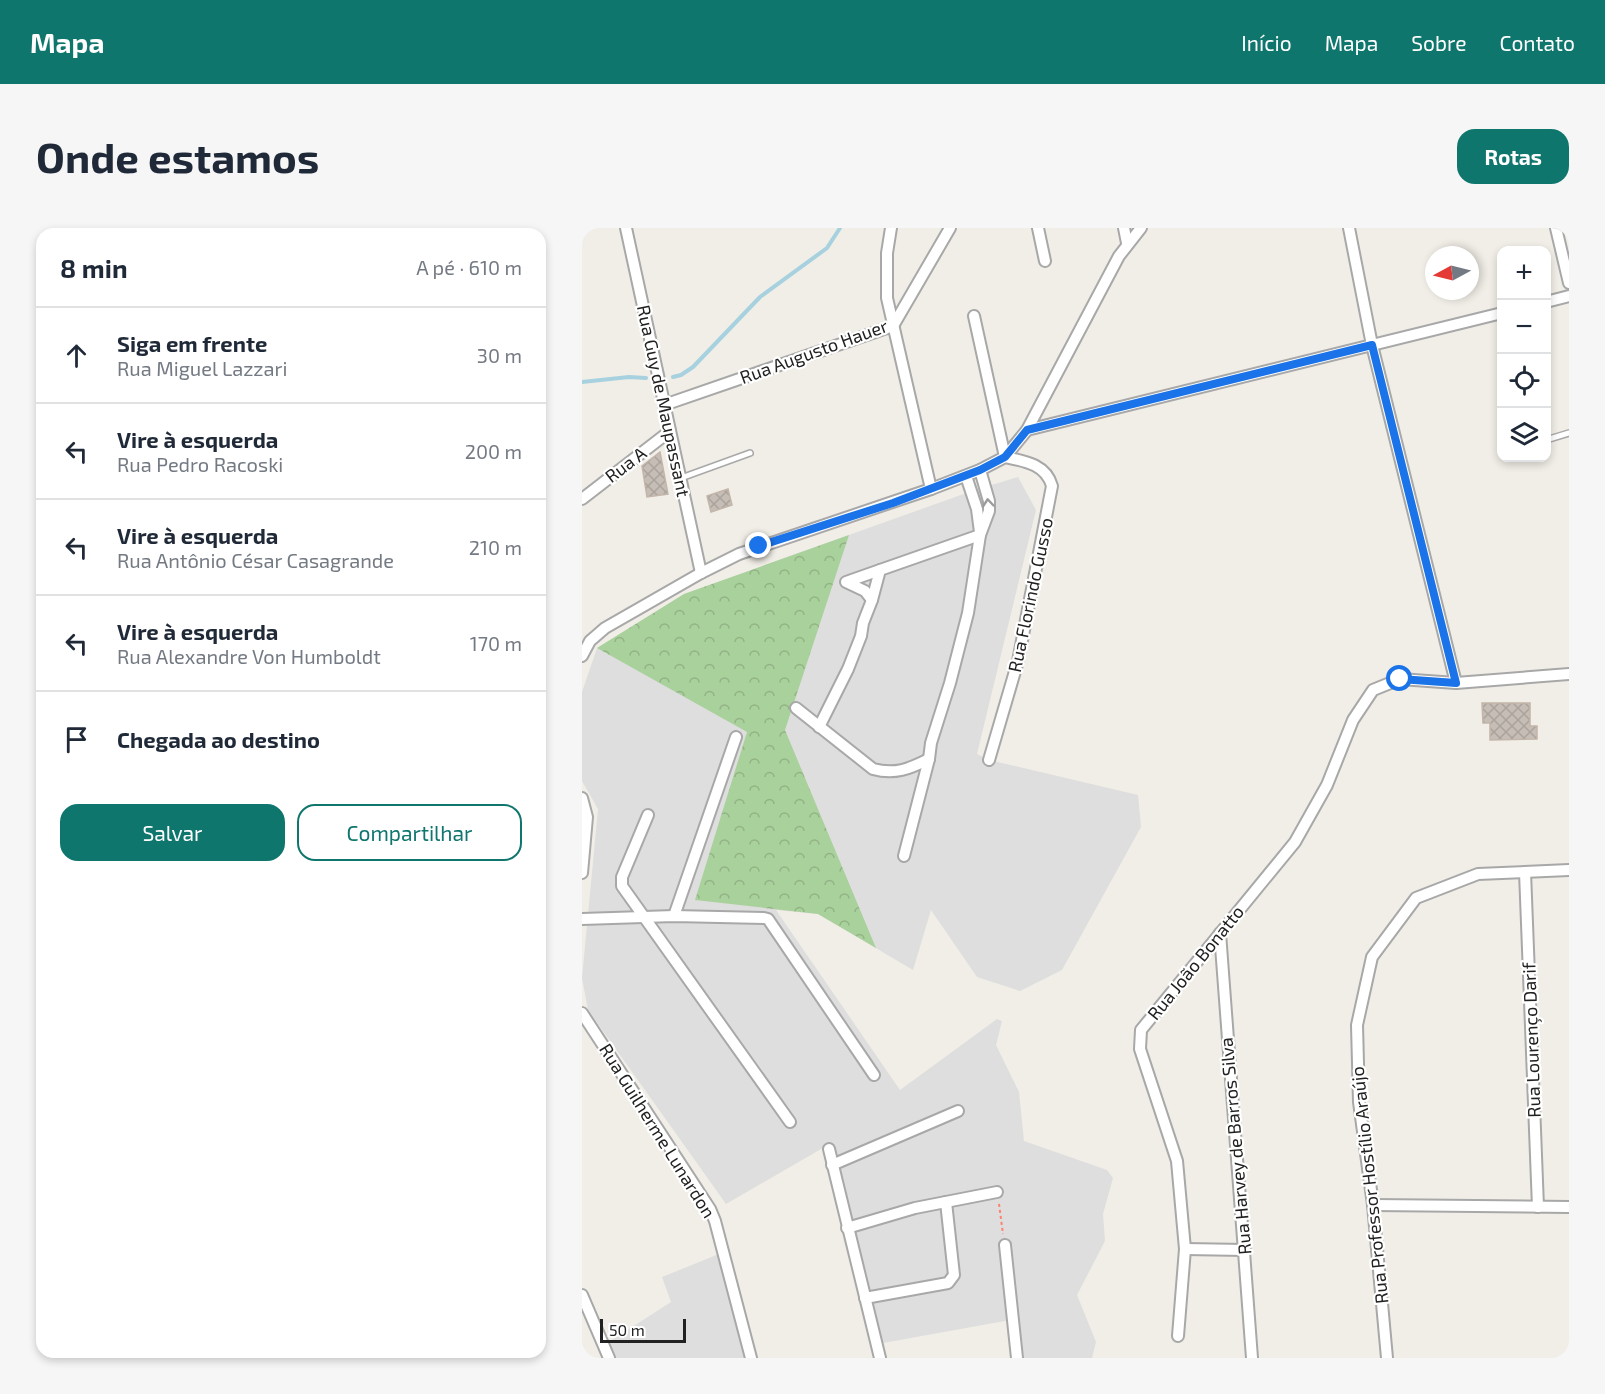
<!DOCTYPE html>
<html lang="pt">
<meta charset="utf-8">
<style>
:root{--surface:#fff;--page:#f6f6f7;--text:#1f2937;--muted:#747a83;--line:#e0e1e3;--accent:#0f766e}
body{margin:0;font-family:"Exo 2",sans-serif;background:var(--page);color:var(--text)}
.controls{position:absolute;right:18px;top:18px;display:grid;overflow:hidden;border-radius:12px;box-shadow:0 3px 9px #0003}
.controls button{width:54px;height:54px;display:grid;place-items:center;padding:0;border:0;border-bottom:2px solid var(--line);background:var(--surface);color:var(--text);font:30px sans-serif}
.compass{position:absolute;left:843px;top:18px;width:54px;height:54px;border-radius:50%;background:var(--surface);box-shadow:0 3px 9px #0003;rotate:263deg}
.scale{position:absolute;left:18px;bottom:15px;width:86px;box-sizing:border-box;padding-left:6px;border:3px solid #212121;border-top:0;font-size:16px;line-height:21px;white-space:nowrap;color:#212121;-webkit-text-stroke:4px #fff;paint-order:stroke}
.stop{position:absolute;width:18px;height:18px;margin:-14px;border:4px solid #1a73e8;border-radius:50%;background:#fff}
.stop.end{background:#1a73e8;border-color:#fff;box-shadow:0 2px 6px #0008}
.list{margin:0;padding:0;list-style:none}
h2{display:flex;justify-content:space-between;align-items:center;height:78px;margin:0;padding:0 24px;font-size:26px}
h2 small{font-size:20px;font-weight:400;color:var(--muted)}
.list li{display:grid;grid-template-columns:39px 1fr auto;gap:18px;align-items:center;box-sizing:border-box;height:96px;padding:0 24px;border-top:2px solid var(--line)}
.list b{display:block;font-size:22px;white-space:nowrap}
.list p{margin:0;font-size:20px;white-space:nowrap;color:var(--muted)}
.list em{font-size:20px;font-style:normal;color:var(--muted)}
.actions{display:flex;gap:12px;padding:18px 24px}
.actions a{flex:1;padding:14px 0;border:2px solid var(--accent);border-radius:18px;text-align:center;font-size:21px;color:var(--accent)}
.actions .main{background:var(--accent);color:#fff}
.icon{flex:none;width:33px;height:33px;fill:none;stroke:currentColor;stroke-width:2;stroke-linecap:round;stroke-linejoin:round}
.map{position:relative;flex:none;width:987px;height:1130px;overflow:hidden;border-radius:18px}
header{display:flex;align-items:center;gap:36px;box-sizing:border-box;height:84px;padding:0 30px;background:var(--accent);color:#fff}
header strong{font-size:28px}
nav{display:flex;gap:33px;margin-inline-start:auto;font-size:21px}
.intro{display:flex;align-items:center;justify-content:space-between;box-sizing:border-box;height:144px;padding:0 36px}
h1{margin:0;font-size:42px}
.button{padding:15px 27px;border-radius:18px;background:var(--accent);color:#fff;font-size:21px;font-weight:700}
main{display:flex;gap:36px;padding:0 36px}
aside{flex:1;background:var(--surface);border-radius:18px;box-shadow:0 3px 9px #0003}
.map>svg:first-child{display:block}
.residential{fill:#dfdede}
.forest{fill:url(#forest-crowns)}
.lines{fill:none;stroke-linecap:round;stroke-linejoin:round}
.stream{stroke:#a7d1df;stroke-width:4}
.building{fill:url(#building-cross-hatch);stroke:#c3b5a9;stroke-width:1.5}
.lane-casing{stroke:#a8a8a8;stroke-width:8}
.street-casing{stroke:#a8a8a8;stroke-width:14}
.path{stroke:#fd816d;stroke-width:2;stroke-dasharray:3 3;stroke-linecap:butt}
.lane{stroke:#fff;stroke-width:5}
.street{stroke:#fff;stroke-width:10}
.oneway{stroke:#9b9b9b}
.route{stroke:#1a73e8;stroke-width:8}
.labels{text-anchor:middle;stroke-width:4.5;stroke-linejoin:round;paint-order:stroke}
.street-label{font-size:18px;fill:#212121;stroke:#fff}
</style>
<header>
<strong>Mapa</strong>
<nav><a>Início</a><a>Mapa</a><a>Sobre</a><a>Contato</a></nav>
</header>
<div class="intro"><h1>Onde estamos</h1><a class="button">Rotas</a></div>
<main>
<aside>
<h2>8 min<small>A pé · 610 m</small></h2>
<ul class="list">
<li><svg class="icon" aria-label="ahead" viewBox="0 0 24 24"><path d="M12 20V5M6 11l6-6 6 6"/></svg><div><b>Siga em frente</b><p>Rua Miguel Lazzari</p></div><em>30 m</em></li>
<li><svg class="icon" aria-label="left" viewBox="0 0 24 24"><path d="M17 20v-9H6M10 6l-5 5 5 5"/></svg><div><b>Vire à esquerda</b><p>Rua Pedro Racoski</p></div><em>200 m</em></li>
<li><svg class="icon" aria-label="left" viewBox="0 0 24 24"><path d="M17 20v-9H6M10 6l-5 5 5 5"/></svg><div><b>Vire à esquerda</b><p>Rua Antônio César Casagrande</p></div><em>210 m</em></li>
<li><svg class="icon" aria-label="left" viewBox="0 0 24 24"><path d="M17 20v-9H6M10 6l-5 5 5 5"/></svg><div><b>Vire à esquerda</b><p>Rua Alexandre Von Humboldt</p></div><em>170 m</em></li>
<li><svg class="icon" aria-label="arrive" viewBox="0 0 24 24"><path d="M6 21V4h12l-3 4 3 4H6"/></svg><div><b>Chegada ao destino</b></div></li>
</ul>
<div class="actions"><a class="main">Salvar</a><a>Compartilhar</a></div>
</aside>
<div class="map">
<svg width="987" height="1130" viewBox="0 0 987 1130">
<defs>
<pattern id="forest-crowns" width="20" height="18" patternUnits="userSpaceOnUse" patternTransform="scale(1.5)"><rect width="20" height="18" fill="#a9d19b"/><path d="M2 6a3 3 0 1 1 6 0M12 15a3 3 0 1 1 6 0" fill="none" stroke="#91b385"/></pattern>
<pattern id="building-cross-hatch" width="8" height="8" patternUnits="userSpaceOnUse" patternTransform="scale(1.5)"><rect width="8" height="8" fill="#c6beb6"/><path d="M0 0l8 8M0 8l8-8" fill="none" stroke="#aaa39c"/></pattern>
</defs>
<rect width="100%" height="100%" fill="#f1eee7"/>
<g class="residential">
<path d="M436,249L454,282L395,526L407,532L556,567L559,599L480,742L438,763L395,749L349,682L331,742L236,686L194,682L318,862L415,791L420,793L414,817L437,864L442,913L525,942L531,950L521,986L523,1013L495,1067L514,1114L510,1130H442L434,1091L301,1115L246,917L144,976L6,782L0,750L16,581L0,553V464L15,420L102,366L390,263Z"/>
<path d="M137,1026L167,1130H24L19,1119L89,1074L80,1049Z"/>
</g>
<path class="forest" d="M267,307L203,502L294,720L236,686L113,672L165,504L15,420L102,366Z"/>
<g class="lines">
<g class="stream">
<path d="M91,149L99,147L111,139L178,69L245,20L258,0"/>
<path d="M0,154L47,149L64,150"/>
</g>
</g>
<g class="building">
<path d="M78,224L86,266L65,269L60,238Z"/>
<path d="M146,261L150,277L129,284L125,268Z"/>
<path d="M900,475H948V498H955V511L908,512V495H901Z"/>
</g>
<g class="lines">
<defs>
<g id="lane">
<path d="M964,212L987,205"/>
<path d="M99,250L168,225"/>
</g>
<g id="street">
<path d="M44,0L119,345"/>
<path d="M309,0L305,25V70L349,261"/>
<path d="M456,0L463,33"/>
<path d="M542,0L545,15"/>
<path d="M767,0L790,117L874,455"/>
<path d="M974,0L987,55"/>
<path d="M964,74L987,68"/>
<path d="M392,88L423,229C442,233 464,236 470,258L436,433L407,532"/>
<path d="M82,177L311,98L368,0"/>
<path d="M445,202L920,85"/>
<path d="M384,248L395,281L398,304"/>
<path d="M0,271L88,203"/>
<path d="M290,372L283,363L264,354L298,342"/>
<path d="M0,428L8,413L23,400L119,345L157,326L349,261L398,242L423,229L445,202L537,28L559,0"/>
<path d="M214,480L291,541C313,547 327,541 347,531"/>
<path d="M237,499L266,441L279,408L281,395L290,372L298,342L398,307"/>
<path d="M0,570L5,589L0,645"/>
<path d="M66,587L40,649V658L208,894"/>
<path d="M322,628L347,531L349,515L368,455L378,416L386,385L398,307L407,283V273L398,242"/>
<path d="M943,644L956,979"/>
<path d="M92,688L154,509"/>
<path d="M0,691L92,688L182,690L186,691L292,847"/>
<path d="M638,705L670,1130"/>
<path d="M0,785L128,981L133,993L169,1130"/>
<path d="M247,921L298,1130"/>
<path d="M250,937L376,883"/>
<path d="M791,977L987,979"/>
<path d="M265,1000L333,980L415,964"/>
<path d="M423,1017L435,1130"/>
<path d="M603,1021L663,1022"/>
<path d="M0,1067L27,1130"/>
<path d="M283,1070L366,1055L372,1047L364,974"/>
<path d="M596,1108L603,1021L595,933L558,821L559,802L713,614L745,557L771,492L791,462L818,451L874,455L987,446"/>
<path d="M805,1130L791,977L777,874L775,797L790,729L834,670L896,646L987,642"/>
</g>
</defs>
<use href="#lane" class="lane-casing"/>
<use href="#street" class="street-casing"/>
<path class="path" d="M417,976L421,1006"/>
<use href="#lane" class="lane"/>
<use href="#street" class="street"/>
</g>
<defs><path id="oneway-chevron" d="M-2-3.5L2.5 0L-2 3.5" fill="none" stroke-width="1.6" stroke-linecap="round" stroke-linejoin="round" transform="scale(1.5)"/></defs>
<use class="oneway" href="#oneway-chevron" transform="translate(406 275) rotate(-95)"/>
<g class="lines">
<path class="route" d="M177,318L311,275L398,242L423,229L445,202L790,117L874,455L818,451"/>
</g>
<g class="labels">
<g class="street-label">
<text transform="translate(232 124) rotate(-20)" y="6">Rua Augusto Hauer</text>
<text transform="translate(81 173) rotate(78)" y="6">Rua Guy de Maupassant</text>
<text transform="translate(44 237) rotate(-37)" y="6">Rua A</text>
<text transform="translate(449 367) rotate(-78)" y="6">Rua Florindo Gusso</text>
<text transform="translate(614 735) rotate(-51)" y="6">Rua João Bonatto</text>
<text transform="translate(950 812) rotate(-92)" y="6">Rua Lourenço Darif</text>
<text transform="translate(75 903) rotate(58)" y="6">Rua Guilherme Lunardon</text>
<text transform="translate(654 918) rotate(-95)" y="6">Rua Harvey de Barros Silva</text>
<text transform="translate(788 957) rotate(-96)" y="6">Rua Professor Hostílio Araújo</text>
</g>
</g>
</svg>
<div class="controls">
<button>+</button>
<button>−</button>
<button><svg class="icon" aria-label="locate" viewBox="0 0 24 24"><circle cx="12" cy="12" r="6"/><path d="M12 2v4M12 18v4M2 12h4M18 12h4"/></svg></button>
<button><svg class="icon" aria-label="layers" viewBox="0 0 24 24"><path d="M12 4l9 5-9 5-9-5zM3 14l9 5 9-5"/></svg></button>
</div>
<svg class="compass" viewBox="-18 -18 36 36"><path d="M0-13l5 13h-10z" fill="#e53935"/><path d="M0 13l5-13h-10z" fill="#747a83"/></svg>
<div class="scale">50 m</div>
<div class="stop" style="left:818px;top:451px"></div>
<div class="stop end" style="left:177px;top:318px"></div>
</div>
</main>
